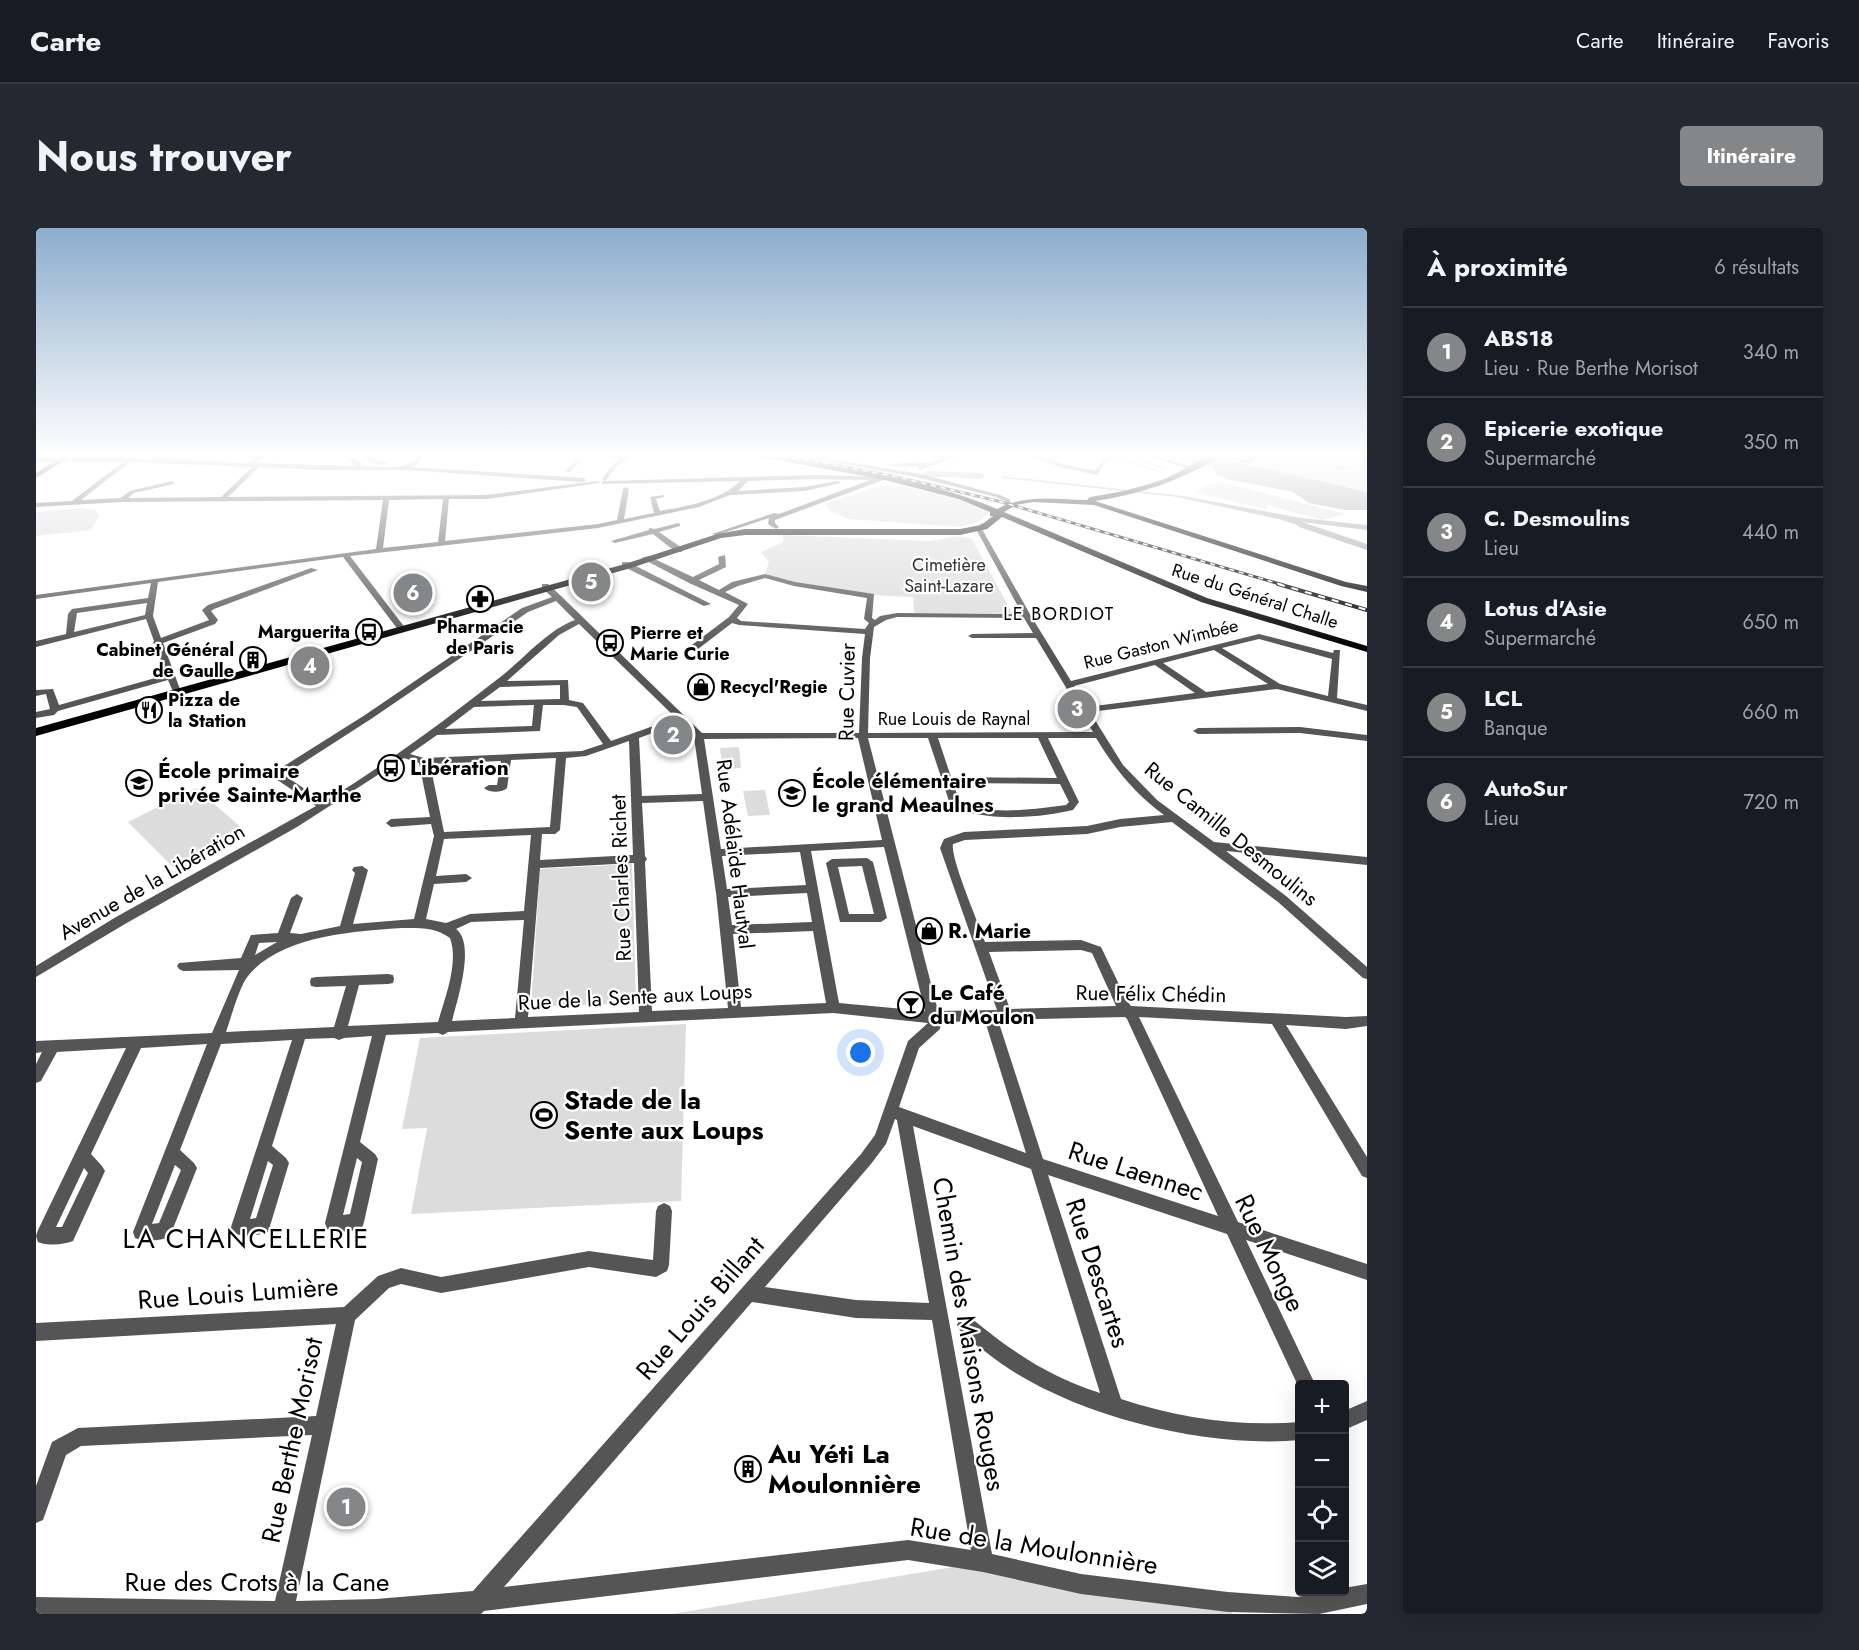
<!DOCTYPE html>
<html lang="fr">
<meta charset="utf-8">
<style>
:root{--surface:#171b24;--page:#242831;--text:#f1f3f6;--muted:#9ea1a6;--line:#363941;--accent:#858687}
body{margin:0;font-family:Jost,sans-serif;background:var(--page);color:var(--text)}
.controls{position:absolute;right:18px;bottom:18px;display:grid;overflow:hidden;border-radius:6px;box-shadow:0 6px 24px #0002}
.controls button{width:54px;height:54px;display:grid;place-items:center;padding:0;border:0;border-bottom:2px solid var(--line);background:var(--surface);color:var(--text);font:30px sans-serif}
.you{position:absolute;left:825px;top:825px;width:21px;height:21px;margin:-15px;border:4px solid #fff;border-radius:50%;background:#1a73e8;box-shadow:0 0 0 9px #1a73e833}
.badge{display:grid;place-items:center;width:39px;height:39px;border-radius:50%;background:var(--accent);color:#fff;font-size:20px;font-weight:700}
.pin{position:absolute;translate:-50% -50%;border:3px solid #fff;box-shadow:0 2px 6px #0006}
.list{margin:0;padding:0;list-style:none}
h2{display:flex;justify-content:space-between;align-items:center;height:78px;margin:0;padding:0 24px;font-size:26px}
h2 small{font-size:20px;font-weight:400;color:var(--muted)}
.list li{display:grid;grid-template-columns:39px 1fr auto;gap:18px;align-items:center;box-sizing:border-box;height:90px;padding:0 24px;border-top:2px solid var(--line)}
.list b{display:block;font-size:22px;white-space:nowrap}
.list p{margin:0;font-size:20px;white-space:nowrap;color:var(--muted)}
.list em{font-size:20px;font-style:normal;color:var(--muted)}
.icon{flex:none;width:33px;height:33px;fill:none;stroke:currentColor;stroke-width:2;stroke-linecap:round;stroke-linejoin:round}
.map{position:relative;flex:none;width:1331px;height:1386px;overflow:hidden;border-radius:6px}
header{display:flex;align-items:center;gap:36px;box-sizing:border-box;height:84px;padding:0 30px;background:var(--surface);border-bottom:2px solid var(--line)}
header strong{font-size:28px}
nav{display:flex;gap:33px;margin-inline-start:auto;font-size:21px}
.intro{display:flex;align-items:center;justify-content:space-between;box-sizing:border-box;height:144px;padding:0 36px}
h1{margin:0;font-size:42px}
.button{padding:15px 27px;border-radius:6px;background:var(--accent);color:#fff;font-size:21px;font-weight:700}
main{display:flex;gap:36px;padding:0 36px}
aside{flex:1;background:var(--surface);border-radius:6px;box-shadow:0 6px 24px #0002}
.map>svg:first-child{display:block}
.green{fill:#dcdcdc}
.water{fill:#a3a3a3}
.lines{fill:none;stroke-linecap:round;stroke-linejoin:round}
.stream{stroke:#a3a3a3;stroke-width:1.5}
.river{fill:#a3a3a3;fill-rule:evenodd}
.minor{fill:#555;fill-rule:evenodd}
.major{fill:#000;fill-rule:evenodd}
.rail-far1-casing{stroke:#000;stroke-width:3}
.rail-casing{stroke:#000;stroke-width:4}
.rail-far1{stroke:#fff;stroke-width:1.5;stroke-dasharray:5;stroke-linecap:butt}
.rail{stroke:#fff;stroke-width:2;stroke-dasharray:7;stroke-linecap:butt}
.labels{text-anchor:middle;stroke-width:4.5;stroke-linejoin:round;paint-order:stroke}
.far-park-label{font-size:18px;fill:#333;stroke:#fff}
.far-street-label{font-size:18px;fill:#000;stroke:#fff}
.far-neighbourhood-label{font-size:18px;letter-spacing:1.5px;fill:#000;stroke:#fff}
.far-poi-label{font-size:18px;font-weight:bold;fill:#000;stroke:#fff;text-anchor:start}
.street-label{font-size:21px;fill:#000;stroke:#fff}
.poi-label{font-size:21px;font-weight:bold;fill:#000;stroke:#fff;text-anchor:start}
.near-poi-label{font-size:26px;font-weight:bold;fill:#000;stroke:#fff;text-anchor:start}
.near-street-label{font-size:26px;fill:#000;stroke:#fff}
.near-neighbourhood-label{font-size:27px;letter-spacing:1.5px;fill:#000;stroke:#fff}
</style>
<header>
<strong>Carte</strong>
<nav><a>Carte</a><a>Itinéraire</a><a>Favoris</a></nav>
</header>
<div class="intro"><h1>Nous trouver</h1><a class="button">Itinéraire</a></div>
<main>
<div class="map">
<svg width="1331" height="1386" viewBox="0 0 1331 1386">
<rect width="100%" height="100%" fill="#fff"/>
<g class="green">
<path d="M1232,226H1331V264L1217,237Z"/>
<path d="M1187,255L1309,286L1286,292L1231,277L1229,281L1159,264L1173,256Z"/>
<path d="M845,257C873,259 931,266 953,284L943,294L924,299L814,291L798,285L788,276Z"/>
<path d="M45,280L59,282L63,287L55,302L0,308V284Z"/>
<path d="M747,307L893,313C909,312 920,305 936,311L976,385H881L878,384L877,369C827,368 778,361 729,346L733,334L725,324L747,314Z"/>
<path d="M703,519L705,540L687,541L684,520Z"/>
<path d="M160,560L208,602L138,640L92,594Z"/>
<path d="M729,562L734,587L712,588L707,563Z"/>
<path d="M596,636L600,775L495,779L504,641Z"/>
<path d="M650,796L645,973L375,986L391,900L366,901L384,810Z"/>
<path d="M947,1334L1192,1374L1196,1386H636Z"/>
</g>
<g class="water">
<path d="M1128,226H1169L1331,264V282H1309L1273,275L1257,264L1192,251L1182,247L1176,239Z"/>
<path d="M966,248L1147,268L1265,290L1331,297V302L1266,294L1286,305L1243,291L1141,269L966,250Z"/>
</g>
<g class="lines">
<g class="stream">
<path d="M1087,227L1107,233"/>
<path d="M1080,230L1100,236"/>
<path d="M1108,233L1128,240"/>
<path d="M1102,236L1122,243"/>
<path d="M1295,239L1314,240"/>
</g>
<g class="river">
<path d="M890,243L945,245L949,248L945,251L887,248Z"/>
<path d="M1266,294L1331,316V322L1263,299L1261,297Z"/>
</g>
<g class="minor">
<path d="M224,226H231L219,235L319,238L306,226H313L325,235V238C344,238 373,245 382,226H388L383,235L376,239L547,250L550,252L547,254L370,242H284L223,239L192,269L450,267L561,253L564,255L450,271H413L409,313L562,296L581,292L587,261L590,259L593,261L588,291L618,285L614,269L628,267V269L620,271L624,283C651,278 684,273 704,253L566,256V254L568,253L780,247L847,249L850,251L739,292V295L743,299L740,301L732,296L733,290L681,307L676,306L738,285L743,286L834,252L780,251L712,253L702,263L768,259L802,253L805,255L768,263L694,267L663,279L562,300L314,328L370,401L366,403H363L307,329L122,354L117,388L125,410L173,392L166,382L172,377L275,340L282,342L178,381L175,383L182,392L179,396L127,415L145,464L144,466H138L132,452L22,483L18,487L0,490V484L14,481L10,466L0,468V462L17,461L23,477L130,447L120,417L117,415L118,413L110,391L0,419V413L30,406L32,386L36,381L112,370L115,355L0,371V367L340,321L347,272L86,274L0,279V275L36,273L87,234H0V230H118L212,235ZM94,234L216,239L185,269L92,270L98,265L138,256V254L136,253L94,263L84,270L45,272ZM407,271L402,314L347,320L353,272ZM111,375L109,387L38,404L41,385Z"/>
<path d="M323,226H330L340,232L352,235C342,240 331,233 323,226Z"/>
<path d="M546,226H552L534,244H530V242Z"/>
<path d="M558,226L589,228L599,226L581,238L569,253L566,251L577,236L584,231Z"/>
<path d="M752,226H765L885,246L964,267L973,271L977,277L972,278L969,273L960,269L885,250Z"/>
<path d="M919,226H927L884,242L881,240L885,238L859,239L851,237L877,234L892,235Z"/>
<path d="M989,226H997L1027,236L1059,243C1066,232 1072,226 1085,226L1070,234L1061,247L1024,239Z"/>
<path d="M1105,226H1114L1159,240L1154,241Z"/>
<path d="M1176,226H1186L1212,232L1219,227L1224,228L1213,236Z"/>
<path d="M642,295L644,296V298L623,304L646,320V324H640L617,306L579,315L575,313L613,302V300L619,301Z"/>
<path d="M945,295L948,297L946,301L995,388L1035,453L1223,406L1297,425L1298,422H1304L1301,470L1331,477V483L1241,461L1054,484L1087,537L1121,572L1178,614L1331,629V637L1190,623L1250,668L1331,739V751L1327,750L1242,674L1136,594L1084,599L1051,606L929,612L917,616C914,630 943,696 949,714L1045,712L1065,719L1091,773L1095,778L1310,789L1331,788V798L1310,801L1250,797L1331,929V950L1326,948L1236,796L1103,789L1202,994L1331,1036V1052L1210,1012L1279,1156H1264V1162L1191,1006L1012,947L1085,1171C1142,1190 1203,1199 1264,1194V1212C1167,1221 1027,1186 951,1125C941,1117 926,1109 921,1097L924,1091L930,1088L936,1091C980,1126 1010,1147 1064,1165L995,941L877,898L956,1326L1045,1346L1192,1364L1261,1369L1291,1364H1308V1360L1331,1356V1376L1283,1386L1192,1384L1045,1366L947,1344L872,1332L448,1383L445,1386H0V1369L239,1373L276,1207L45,1218L30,1227L7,1292L0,1295V1258L16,1214L42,1200L280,1188L300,1096L0,1113V1095L308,1079L342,1048L365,1040L405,1049L553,1023L617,1032L620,983L622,978L628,975L634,978L636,983L633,1037L631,1043L620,1049L553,1039L405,1065L365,1056L353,1060L319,1092L260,1373L340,1371L437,1363L825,926L839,907L872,813L892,795L797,785L412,804L407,807L402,805L350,807L324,914L339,926L342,931L328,994L326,1000C316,1004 301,1005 291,1001L289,995L336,808L308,810L303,812L298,810L269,811L236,918L250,930L253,935L234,998L232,1004C222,1008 207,1009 197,1005L195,999L256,812L185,816L144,922L158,935L161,940L136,1003L134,1009C124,1013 109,1014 99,1010L97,1004L171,816L105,820L55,926L66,938L69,943L37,1013C27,1017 12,1018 2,1014L0,1008L2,1002L90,820L21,824L5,853L0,855V836L6,824L0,825V813L176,805L203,742L147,743L143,741L141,738L143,735L205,730L215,707L242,705L255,670L261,666L267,670L254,705L265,706L304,698L319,645L316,642L318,639L326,638L332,642L317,696L378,691L398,608L395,596L355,599L350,595L355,591L394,589L383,535L368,530L261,599L89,696L0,749V738L80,689L280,578L237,549V545L329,487L486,380L516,369L506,360V356H512L525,368L666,505H823L826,430L829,406L703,397L696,395L662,421H656V417L693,389L703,377L653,355L605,330L612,328L657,349L683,336L682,329L689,327L690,339L663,352L683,362L696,354L729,346L759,354L838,366L836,390L839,392L844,388L861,385L986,386L940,301ZM729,350L758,358L831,370L828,391L833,395L829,401L705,393L701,390L712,376L689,364L702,358ZM520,373L539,392C511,402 487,432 463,450C407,494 349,537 288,574L248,547L335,491L492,384ZM861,389L988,390L997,405L936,406L932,408L936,410H1000L1057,504L832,505L834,430L838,399L850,392ZM543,396L640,490L575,513L547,475L533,472L532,452L471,453L523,407ZM1223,411L1296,431L1292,468L1244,456L1186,420ZM1178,422L1232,456L1170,464L1127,435ZM1119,437L1159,465L1051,479L1038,458ZM524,457V471L445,473L464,459ZM498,477L496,498L409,501L438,479ZM507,477H528L541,479L567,516L546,523L388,530L374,526L401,507L504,503ZM644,495L658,509L666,566L606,568L603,510ZM822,510L846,612L685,621L668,511ZM832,510H892L914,576C943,595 1004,590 1037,582L1043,574L1012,510H1060C1079,541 1098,565 1128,587L1084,591L1051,598L928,604L908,611L904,620L961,782L902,783ZM902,510H1002L1021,550L915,549ZM593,513L597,627L504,632L506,606H519L524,602L530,530L550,528ZM520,530L514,599L408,604L394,536L465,533L461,557H453L448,560C453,565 466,565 471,560L475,532ZM917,555L1024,556L1033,574L1030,577C999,581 949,589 923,572ZM667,573L680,665L692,780L616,783L609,634L611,631L609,628L606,575ZM495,607L488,683L434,686L410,695L390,691L398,656L430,654L436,650L430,646L400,648L408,611ZM848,619L889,783L803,775L775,623ZM764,624L770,657L691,661L686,628ZM598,635L603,784L492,789L504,640ZM771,665L776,694L696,697L692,669ZM488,692L479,790L416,793C421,773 440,716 420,701L435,694ZM366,700C384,700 399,699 414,710C423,735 409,769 402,794L312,798L323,757L352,756L357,755L358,751L357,747L352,746L280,749L275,750L274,754L275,758L280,759L310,758L298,799L190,804C195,790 203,759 212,748C244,708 318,703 366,700ZM777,703L790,775L705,779L697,706ZM241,714L219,727L223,715ZM1045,722L1056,725L1080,778L974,781L953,724ZM1089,789L1091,791L1182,988L1007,931L962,792ZM949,793L990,925L863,879L883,820L904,801L905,794ZM859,891L861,892L893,1075L820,1072L729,1059L835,936L850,916ZM321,930L326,934L314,986L307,987ZM232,933L237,937L220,990L214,991ZM139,937L145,942L123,995L116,996ZM48,940L52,945L26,999H20ZM716,1074L820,1090L896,1092L935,1322L872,1312L468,1359Z"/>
<path d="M586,334H592L675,376L668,378L586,338Z"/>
<path d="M1264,499L1331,507V513L1264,505L1162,506L1157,503L1162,500Z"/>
<path d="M831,630L837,634L851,690L845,694H804L790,635L796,631ZM826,638L838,686H813L802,639Z"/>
<path d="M1331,1173V1192L1308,1202V1183Z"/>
</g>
<g class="major">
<path d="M30,226H39L0,250V245Z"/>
<path d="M708,226H724C804,240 886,249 961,281C989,266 1019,271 1051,272L1054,269C1079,265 1104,260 1128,251C1142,246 1171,226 1183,226L1182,231C1143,252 1104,267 1059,273L1310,354L1331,358V364L1305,358L1058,277L997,274L980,277L968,284L1171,370L1331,418V424L1165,374L966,289L951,301L924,307H709L685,310L595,340L0,508V500L589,336L681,306L709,301H924L945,297L957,288H954V284L923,271L845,251Z"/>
</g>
<defs>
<path id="rail-far1" d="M738,226L857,248L962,273L1247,357"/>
<path id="rail" d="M1242,356L1331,382"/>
</defs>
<use href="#rail-far1" class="rail-far1-casing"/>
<use href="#rail" class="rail-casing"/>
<use href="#rail-far1" class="rail-far1"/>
<use href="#rail" class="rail"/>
</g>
<linearGradient id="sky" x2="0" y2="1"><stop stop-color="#8cadcc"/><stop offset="0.54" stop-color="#fff"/><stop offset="1" stop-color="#fff" stop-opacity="0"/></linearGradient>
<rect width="1331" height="420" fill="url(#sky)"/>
<defs>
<symbol id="pharmacy-ring" viewBox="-11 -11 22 22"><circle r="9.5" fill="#fff" stroke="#000" stroke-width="1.5"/><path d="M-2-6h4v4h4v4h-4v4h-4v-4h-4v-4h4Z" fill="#000"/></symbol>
<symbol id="bus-ring" viewBox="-11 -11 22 22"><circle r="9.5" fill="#fff" stroke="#000" stroke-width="1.5"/><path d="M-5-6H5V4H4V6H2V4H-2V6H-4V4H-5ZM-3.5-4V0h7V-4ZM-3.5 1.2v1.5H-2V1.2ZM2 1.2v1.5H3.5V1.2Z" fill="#000"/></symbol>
<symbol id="building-ring" viewBox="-11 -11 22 22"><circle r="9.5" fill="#fff" stroke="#000" stroke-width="1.5"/><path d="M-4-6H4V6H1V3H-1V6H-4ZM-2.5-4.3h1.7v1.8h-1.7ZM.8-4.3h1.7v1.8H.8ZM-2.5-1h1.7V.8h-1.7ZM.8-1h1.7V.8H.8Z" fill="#000"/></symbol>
<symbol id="shop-ring" viewBox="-11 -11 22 22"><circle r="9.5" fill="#fff" stroke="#000" stroke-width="1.5"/><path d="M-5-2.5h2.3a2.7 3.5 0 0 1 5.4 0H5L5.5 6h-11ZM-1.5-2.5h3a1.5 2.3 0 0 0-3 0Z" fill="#000"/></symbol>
<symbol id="restaurant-ring" viewBox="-11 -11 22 22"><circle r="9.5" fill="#fff" stroke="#000" stroke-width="1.5"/><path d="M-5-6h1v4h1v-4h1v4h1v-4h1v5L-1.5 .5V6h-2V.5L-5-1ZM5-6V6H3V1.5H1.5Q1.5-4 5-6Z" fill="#000"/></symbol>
<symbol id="school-ring" viewBox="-11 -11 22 22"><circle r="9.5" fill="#fff" stroke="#000" stroke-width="1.5"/><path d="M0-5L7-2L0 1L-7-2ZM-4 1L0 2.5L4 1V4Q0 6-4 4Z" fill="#000"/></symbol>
<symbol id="bar-ring" viewBox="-11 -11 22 22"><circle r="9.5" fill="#fff" stroke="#000" stroke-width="1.5"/><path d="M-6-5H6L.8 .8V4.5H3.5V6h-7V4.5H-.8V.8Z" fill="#000"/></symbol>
<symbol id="stadium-ring" viewBox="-11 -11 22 22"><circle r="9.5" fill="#fff" stroke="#000" stroke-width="1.5"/><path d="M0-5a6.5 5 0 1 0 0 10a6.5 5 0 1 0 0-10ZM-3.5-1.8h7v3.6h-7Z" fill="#000"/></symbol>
</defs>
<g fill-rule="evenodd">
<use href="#pharmacy-ring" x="429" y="356" width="30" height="30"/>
<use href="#bus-ring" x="318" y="389" width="30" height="30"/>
<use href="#bus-ring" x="559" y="400" width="30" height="30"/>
<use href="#building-ring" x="202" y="417" width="30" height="30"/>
<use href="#shop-ring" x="650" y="444" width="30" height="30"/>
<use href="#restaurant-ring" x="98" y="467" width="30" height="30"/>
<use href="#bus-ring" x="340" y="525" width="30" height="30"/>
<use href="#school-ring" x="88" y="540" width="30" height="30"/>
<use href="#school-ring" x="741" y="550" width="30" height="30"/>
<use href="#shop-ring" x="878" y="688" width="30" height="30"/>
<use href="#bar-ring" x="860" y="762" width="30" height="30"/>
<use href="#stadium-ring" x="493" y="872" width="30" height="30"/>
<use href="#building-ring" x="697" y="1226" width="30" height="30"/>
</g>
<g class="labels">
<g class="far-park-label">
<text x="913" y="343">Cimetière<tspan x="913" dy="21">Saint-Lazare</tspan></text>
</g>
<g class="far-street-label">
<text transform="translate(1219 368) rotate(18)" y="6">Rue du Général Challe</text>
<text transform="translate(1125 416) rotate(-14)" y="6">Rue Gaston Wimbée</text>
<text x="918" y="497">Rue Louis de Raynal</text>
</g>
<g class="far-neighbourhood-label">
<text x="1023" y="392">LE BORDIOT</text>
</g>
<g class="far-poi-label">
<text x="444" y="405" text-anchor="middle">Pharmacie<tspan x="444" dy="21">de Paris</tspan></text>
<text x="314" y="410" text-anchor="end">Marguerita</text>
<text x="594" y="411">Pierre et<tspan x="594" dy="21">Marie Curie</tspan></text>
<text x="198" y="428" text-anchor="end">Cabinet Général<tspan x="198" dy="21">de Gaulle</tspan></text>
<text x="684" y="465">Recycl'Regie</text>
<text x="132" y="478">Pizza de<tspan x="132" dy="21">la Station</tspan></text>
</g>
<g class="street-label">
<text transform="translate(811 464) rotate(-89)" y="7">Rue Cuvier</text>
<text transform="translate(1195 606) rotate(39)" y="7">Rue Camille Desmoulins</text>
<text transform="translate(699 626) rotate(83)" y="7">Rue Adélaïde Hautval</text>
<text transform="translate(585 650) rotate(-92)" y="7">Rue Charles Richet</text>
<text transform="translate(116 654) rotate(-30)" y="7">Avenue de la Libération</text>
<text transform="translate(1115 766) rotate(1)" y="7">Rue Félix Chédin</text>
<text transform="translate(599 769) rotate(-3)" y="7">Rue de la Sente aux Loups</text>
</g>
<g class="poi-label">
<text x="374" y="547">Libération</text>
<text x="122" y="550">École primaire<tspan x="122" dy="24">privée Sainte-Marthe</tspan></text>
<text x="776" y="560">École élémentaire<tspan x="776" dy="24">le grand Meaulnes</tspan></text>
<text x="912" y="710">R. Marie</text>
<text x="894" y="772">Le Café<tspan x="894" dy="24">du Moulon</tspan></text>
</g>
<g class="near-poi-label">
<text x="528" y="881">Stade de la<tspan x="528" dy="30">Sente aux Loups</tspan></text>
<text x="732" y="1235">Au Yéti La<tspan x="732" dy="30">Moulonnière</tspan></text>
</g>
<g class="near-street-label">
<text transform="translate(1100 943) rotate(18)" y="9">Rue Laennec</text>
<text transform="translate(1234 1025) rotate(64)" y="9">Rue Monge</text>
<text transform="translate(1062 1045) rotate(72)" y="9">Rue Descartes</text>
<text transform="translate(202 1065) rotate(-4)" y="9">Rue Louis Lumière</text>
<text transform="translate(664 1080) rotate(-49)" y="9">Rue Louis Billant</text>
<text transform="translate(933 1106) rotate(80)" y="9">Chemin des Maisons Rouges</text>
<text transform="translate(256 1212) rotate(-78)" y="9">Rue Berthe Morisot</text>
<text transform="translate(998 1318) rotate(9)" y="9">Rue de la Moulonnière</text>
<text x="221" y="1363">Rue des Crots à la Cane</text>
</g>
<g class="near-neighbourhood-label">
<text x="210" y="1020">LA CHANCELLERIE</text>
</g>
</g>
</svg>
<div class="controls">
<button>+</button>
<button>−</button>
<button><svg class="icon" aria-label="locate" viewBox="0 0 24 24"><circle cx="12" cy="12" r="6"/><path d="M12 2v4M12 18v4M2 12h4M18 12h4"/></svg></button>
<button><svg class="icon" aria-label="layers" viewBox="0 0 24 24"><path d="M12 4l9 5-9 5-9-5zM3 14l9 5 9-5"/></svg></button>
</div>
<div class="you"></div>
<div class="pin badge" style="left:310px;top:1279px">1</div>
<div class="pin badge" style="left:637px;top:507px">2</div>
<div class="pin badge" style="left:1041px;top:481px">3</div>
<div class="pin badge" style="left:274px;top:438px">4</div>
<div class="pin badge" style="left:555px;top:354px">5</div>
<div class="pin badge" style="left:377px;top:365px">6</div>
</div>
<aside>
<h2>À proximité<small>6 résultats</small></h2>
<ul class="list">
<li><span class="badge">1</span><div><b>ABS18</b><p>Lieu · Rue Berthe Morisot</p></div><em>340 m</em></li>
<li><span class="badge">2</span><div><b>Epicerie exotique</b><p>Supermarché</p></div><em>350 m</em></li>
<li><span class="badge">3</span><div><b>C. Desmoulins</b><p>Lieu</p></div><em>440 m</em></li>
<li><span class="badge">4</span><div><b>Lotus d'Asie</b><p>Supermarché</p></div><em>650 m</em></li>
<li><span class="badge">5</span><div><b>LCL</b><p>Banque</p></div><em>660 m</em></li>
<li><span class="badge">6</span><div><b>AutoSur</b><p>Lieu</p></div><em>720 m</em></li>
</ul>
</aside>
</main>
